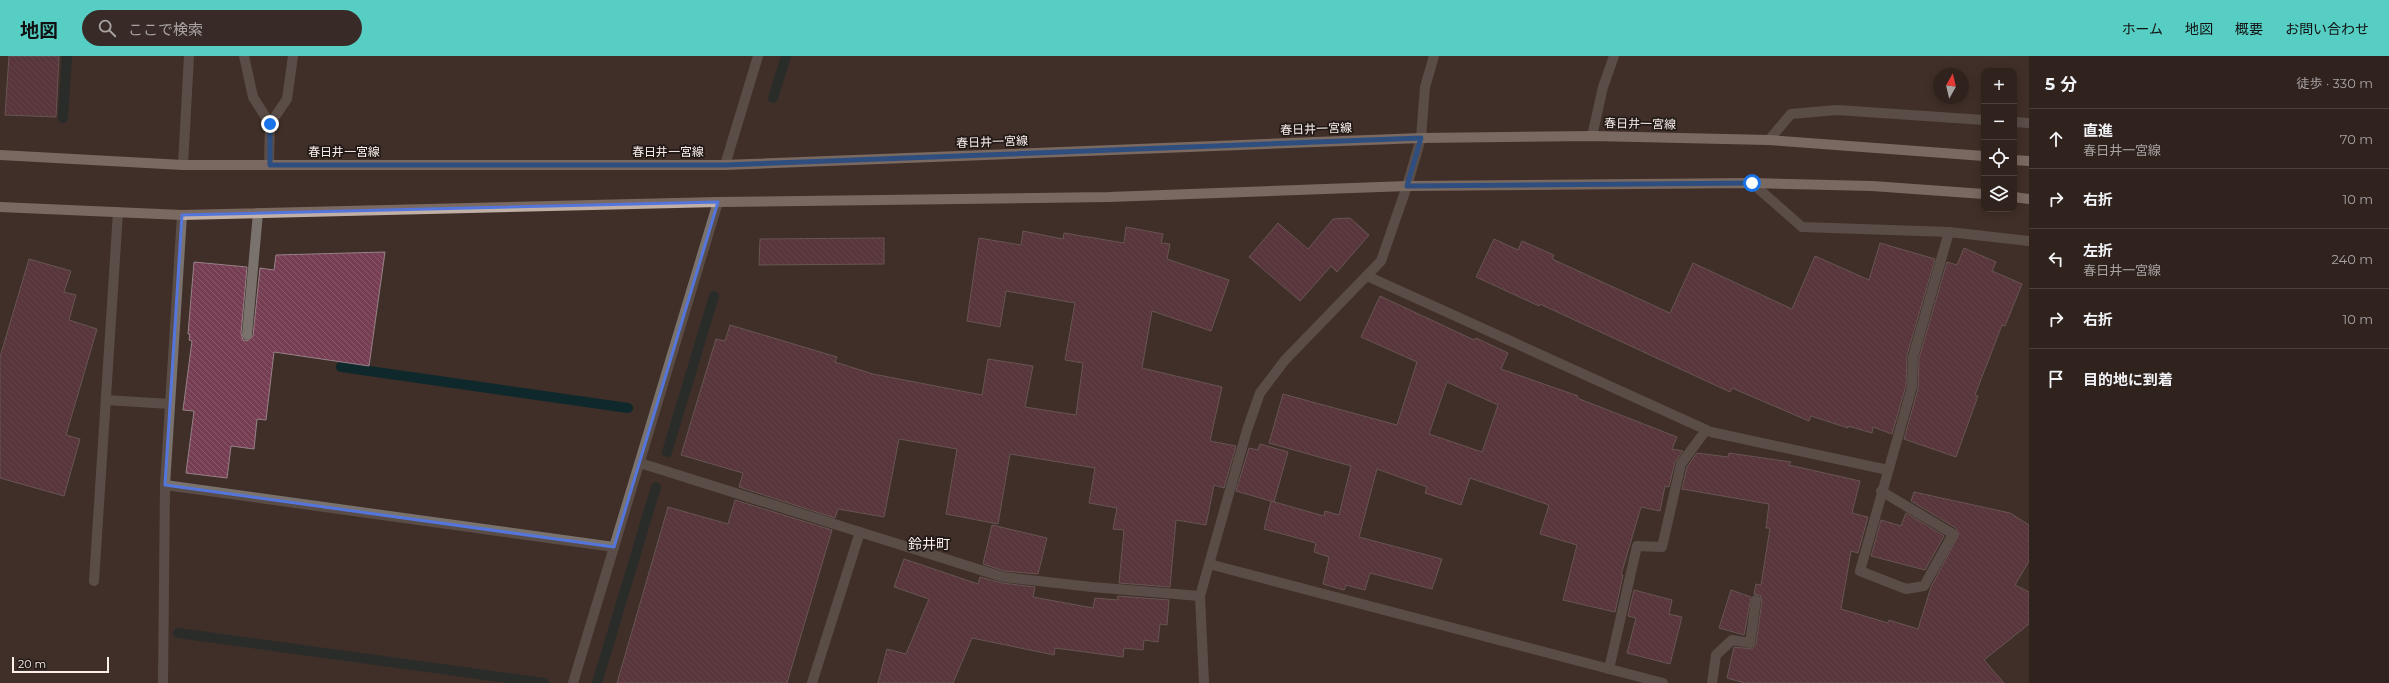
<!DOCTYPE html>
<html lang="ja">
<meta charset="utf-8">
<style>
:root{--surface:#30231e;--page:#382b27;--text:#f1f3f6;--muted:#a8a4a4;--line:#4b403c;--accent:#56cec3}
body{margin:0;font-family:Montserrat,"Noto Sans JP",sans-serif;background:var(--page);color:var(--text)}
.controls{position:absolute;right:12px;top:12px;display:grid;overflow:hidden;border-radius:8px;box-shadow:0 2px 10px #0003}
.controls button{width:36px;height:36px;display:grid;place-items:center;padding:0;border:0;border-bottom:1px solid var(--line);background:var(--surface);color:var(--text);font:20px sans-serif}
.compass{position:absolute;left:1933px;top:12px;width:36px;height:36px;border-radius:50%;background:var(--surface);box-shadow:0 2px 10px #0003;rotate:8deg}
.scale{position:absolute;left:12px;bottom:10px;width:97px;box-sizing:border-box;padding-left:4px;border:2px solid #faefea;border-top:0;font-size:11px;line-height:14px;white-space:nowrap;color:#faefea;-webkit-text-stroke:3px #211916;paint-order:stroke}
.stop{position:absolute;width:12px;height:12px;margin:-9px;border:3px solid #1a73e8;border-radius:50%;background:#fff}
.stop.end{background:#1a73e8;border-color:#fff;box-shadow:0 1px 4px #0008}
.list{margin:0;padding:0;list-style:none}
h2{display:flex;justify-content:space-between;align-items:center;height:52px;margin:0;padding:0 16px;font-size:17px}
h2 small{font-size:13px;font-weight:400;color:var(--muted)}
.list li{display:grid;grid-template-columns:26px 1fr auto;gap:12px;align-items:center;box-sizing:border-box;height:60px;padding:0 16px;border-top:1px solid var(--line)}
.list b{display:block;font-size:15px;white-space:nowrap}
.list p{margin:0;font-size:13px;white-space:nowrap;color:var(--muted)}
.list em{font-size:13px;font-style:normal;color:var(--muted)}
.icon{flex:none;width:22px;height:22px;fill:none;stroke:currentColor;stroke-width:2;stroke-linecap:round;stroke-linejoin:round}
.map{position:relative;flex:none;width:2029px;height:627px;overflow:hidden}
header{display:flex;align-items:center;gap:24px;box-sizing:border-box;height:56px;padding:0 20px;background:var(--accent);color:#111}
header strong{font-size:19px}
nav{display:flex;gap:22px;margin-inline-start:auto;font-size:14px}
.search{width:280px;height:36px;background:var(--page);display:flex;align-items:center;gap:10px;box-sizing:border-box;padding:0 14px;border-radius:22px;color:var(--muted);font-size:15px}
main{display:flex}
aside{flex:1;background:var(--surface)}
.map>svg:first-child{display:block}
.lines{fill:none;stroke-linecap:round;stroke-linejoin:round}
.stream{stroke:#0e282c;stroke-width:10}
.building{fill:url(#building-back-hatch);stroke:#978188;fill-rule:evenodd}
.minor{stroke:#7a726d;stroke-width:10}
.major{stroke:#c1b0a6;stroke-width:10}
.route{stroke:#1a73e8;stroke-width:5}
.marked{fill:none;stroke:#5476dc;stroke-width:3;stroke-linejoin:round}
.labels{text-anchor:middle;stroke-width:3.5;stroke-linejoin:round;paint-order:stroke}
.street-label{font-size:12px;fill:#faefea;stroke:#211916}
.quarter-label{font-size:14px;fill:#faefea;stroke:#211916}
</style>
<header>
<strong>地図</strong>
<div class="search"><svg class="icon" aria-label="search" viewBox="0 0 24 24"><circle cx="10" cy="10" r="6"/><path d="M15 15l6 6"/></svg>ここで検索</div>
<nav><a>ホーム</a><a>地図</a><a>概要</a><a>お問い合わせ</a></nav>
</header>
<main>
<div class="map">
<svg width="2029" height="627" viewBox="0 0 2029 627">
<defs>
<pattern id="building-back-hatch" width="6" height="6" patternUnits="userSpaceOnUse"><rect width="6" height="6" fill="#753e52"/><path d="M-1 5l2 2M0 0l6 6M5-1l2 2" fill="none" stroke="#8a5a6b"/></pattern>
</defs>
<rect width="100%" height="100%" fill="#402f28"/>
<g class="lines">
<g class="stream">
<path d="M773,42L786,0"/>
<path d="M63,62L67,0"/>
<path d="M341,311L628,352"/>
<path d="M667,396L714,240"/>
<path d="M178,577L544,627"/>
<path d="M597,627L656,431"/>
</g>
</g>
<g class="building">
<path d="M9,0H59L56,61L5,59Z"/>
<path d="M1350,162L1369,179L1337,216L1331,210L1300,245L1249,201L1278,167L1308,193L1333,163Z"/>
<path d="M1126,171L1163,178L1161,187L1170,188L1167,203L1229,224L1211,275L1152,255L1142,312L1222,331L1210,385L1236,390L1224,432L1214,429L1206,469L1176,464L1170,531L1119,527L1124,474L1113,473L1117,452L1089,447L1095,412L1010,398L998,468L946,458L957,393L899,383L884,461L838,453L835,462L739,431L743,417L681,399L716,283L725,285L730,269L837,301L835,306L873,318L982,339L988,303L1033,310L1025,351L1076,359L1083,307L1065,304L1075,247L1006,235L1000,271L967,265L979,182L1021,189L1023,175L1063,183L1064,177L1124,187Z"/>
<path d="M884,182V208L759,209L760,183Z"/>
<path d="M1494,183L1518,194L1522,185L1554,199L1552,203L1670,257L1693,207L1792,253L1815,200L1869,224L1880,187L1935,203L1907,299L1906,330L1892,378L1873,371L1872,377L1848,370V372L1811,360L1809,365L1732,332L1730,336L1540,248L1539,250L1476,221Z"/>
<path d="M1964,192L1996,206L1992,215L2022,228L2005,270L2002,269L1975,339L1978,340L1956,401L1904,383L1918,333L1919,302L1947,206L1957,209Z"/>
<path d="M385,196L369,310L274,296L266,364L257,363L254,393L231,390L227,422L186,417L194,355L183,354L192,285L189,284L190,278H188L194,206L247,211L241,278L243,284L247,285L253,280L260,212L274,214L276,199Z"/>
<path d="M29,203L71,215L64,236L76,239L69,264L97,273L66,379L80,383L64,440L0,422V301Z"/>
<path d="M1380,240L1474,284L1476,282L1508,297L1501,313L1578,340L1577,342L1677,381L1672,393L1683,395L1675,406L1669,431L1665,430L1660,455L1641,451L1621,519H1623L1615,556L1563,544L1577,489L1540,478L1549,449L1470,422L1461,449L1425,437L1427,431L1377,413L1359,481L1442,503L1432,533L1370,517L1365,534L1346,529L1344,534L1323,528L1329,501L1314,496L1316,487L1264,473L1271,445L1324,460L1325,455L1339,459L1351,410L1269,387L1283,338L1397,369L1417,306L1361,281ZM1447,326L1498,349L1482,396L1429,378Z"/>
<path d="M1260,388L1288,396L1274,446L1236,435L1249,392L1258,394Z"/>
<path d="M1697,397L1728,401L1729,397L1791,406L1789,409L1860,425L1852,457L1868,461L1858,497L1851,495L1841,553L1888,567L1889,564L1918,573L1931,531L1959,478L1956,472L1911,445L1914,436L2010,457L2029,469V505L2015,529L2029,536V568L1984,604L2004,627H1745L1727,622L1734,591L1752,593L1756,588L1762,545L1760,539L1754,538L1756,528L1761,529L1770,472H1766L1769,448L1682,433L1687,411Z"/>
<path d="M735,444L832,474L787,627H617L668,451L728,468Z"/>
<path d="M1906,457L1944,480L1925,514L1871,500L1881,464L1901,470Z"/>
<path d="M992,469L1047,482L1038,518L1004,515L983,508Z"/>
<path d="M904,503L978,528L980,521L1002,527L1035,531L1033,541L1093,552L1095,542L1117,544L1118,540L1169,544L1167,569L1160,568L1158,586L1144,584L1143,594L1124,592L1123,601L1055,592L1054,599L972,582L953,627H878L887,593L906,598L929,543L894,531Z"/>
<path d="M1634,534L1672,544L1669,558L1682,561L1670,608L1627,597L1636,562L1628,560Z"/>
<path d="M1731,534L1751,541L1744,579L1719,572Z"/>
</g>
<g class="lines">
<g class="minor">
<path d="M244,0L253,41L270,68"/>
<path d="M2014,66L2029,67"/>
<path d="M1592,80L1603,31L1614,0"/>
<path d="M1769,84L1791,58L1837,54L1984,64"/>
<path d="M183,109L189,0"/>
<path d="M269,109L270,68L287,43L293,0"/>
<path d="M725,109L758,0"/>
<path d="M1752,127L1802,171L1949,176L2029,185"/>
<path d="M1367,220L1711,376L1888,414"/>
<path d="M247,279L258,157"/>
<path d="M106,344L170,348"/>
<path d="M640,407L1003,521L1092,531L1200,540"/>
<path d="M165,429L614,491"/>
<path d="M1881,435L1953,478L1924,530L1906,533L1860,515L1912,331L1913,301L1949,176"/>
<path d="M1209,508L1663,627"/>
<path d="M94,525L118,156"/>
<path d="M1609,613L1637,490L1662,491L1681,408L1706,374"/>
<path d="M163,627L165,429L182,159"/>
<path d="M573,627L718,146"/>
<path d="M812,627L860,476"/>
<path d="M1204,627L1200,540L1247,374L1260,337L1285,304L1381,205L1407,130L1421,82L1425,31L1434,0"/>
<path d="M1712,627L1716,599L1732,584L1750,587L1756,544"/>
</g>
<g class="major">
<path d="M0,99L183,109H725L1421,82L1592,80L1769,84L1984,100"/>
<path d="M2014,104L2029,105"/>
<path d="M2014,141L2029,143"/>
<path d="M0,151L182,159L718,146L1109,141L1407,130L1752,127L1872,130L1984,138"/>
</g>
</g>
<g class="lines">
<path class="route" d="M270,68V109H725L1421,82L1407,130L1752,127"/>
</g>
<path d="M0 0H2029V627H0ZM718,146L614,491L165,429L182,159Z" fill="#402f28" fill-opacity=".55" fill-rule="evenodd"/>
<path class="marked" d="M718,146L614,491L165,429L182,159Z"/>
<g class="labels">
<g class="street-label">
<text transform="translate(1640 68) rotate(1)" y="4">春日井一宮線</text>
<text transform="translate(1316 73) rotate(-2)" y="4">春日井一宮線</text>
<text transform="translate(992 86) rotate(-2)" y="4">春日井一宮線</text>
<text x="344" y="100">春日井一宮線</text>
<text x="668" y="100">春日井一宮線</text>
</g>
<g class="quarter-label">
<text x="929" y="493">鈴井町</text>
</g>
</g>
</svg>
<div class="controls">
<button>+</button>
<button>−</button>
<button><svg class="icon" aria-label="locate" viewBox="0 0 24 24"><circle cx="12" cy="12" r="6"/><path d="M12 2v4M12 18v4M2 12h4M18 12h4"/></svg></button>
<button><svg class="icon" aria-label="layers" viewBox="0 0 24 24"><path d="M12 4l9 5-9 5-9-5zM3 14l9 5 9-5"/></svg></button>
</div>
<svg class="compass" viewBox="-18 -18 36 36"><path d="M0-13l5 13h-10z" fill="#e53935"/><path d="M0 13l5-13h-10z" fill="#a8a4a4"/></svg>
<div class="scale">20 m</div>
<div class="stop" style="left:1752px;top:127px"></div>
<div class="stop end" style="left:270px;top:68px"></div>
</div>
<aside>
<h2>5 分<small>徒歩 · 330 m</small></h2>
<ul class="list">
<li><svg class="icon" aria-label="ahead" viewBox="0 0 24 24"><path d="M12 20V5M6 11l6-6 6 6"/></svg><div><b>直進</b><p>春日井一宮線</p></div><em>70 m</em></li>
<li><svg class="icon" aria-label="right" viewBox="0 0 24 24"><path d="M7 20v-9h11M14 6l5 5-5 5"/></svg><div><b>右折</b></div><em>10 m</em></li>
<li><svg class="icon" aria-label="left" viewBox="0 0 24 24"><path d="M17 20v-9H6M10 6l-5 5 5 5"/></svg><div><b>左折</b><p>春日井一宮線</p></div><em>240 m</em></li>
<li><svg class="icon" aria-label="right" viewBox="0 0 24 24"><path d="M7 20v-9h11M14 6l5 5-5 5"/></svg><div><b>右折</b></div><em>10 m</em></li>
<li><svg class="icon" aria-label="arrive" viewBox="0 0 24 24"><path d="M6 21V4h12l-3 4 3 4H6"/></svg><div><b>目的地に到着</b></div></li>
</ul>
</aside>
</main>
